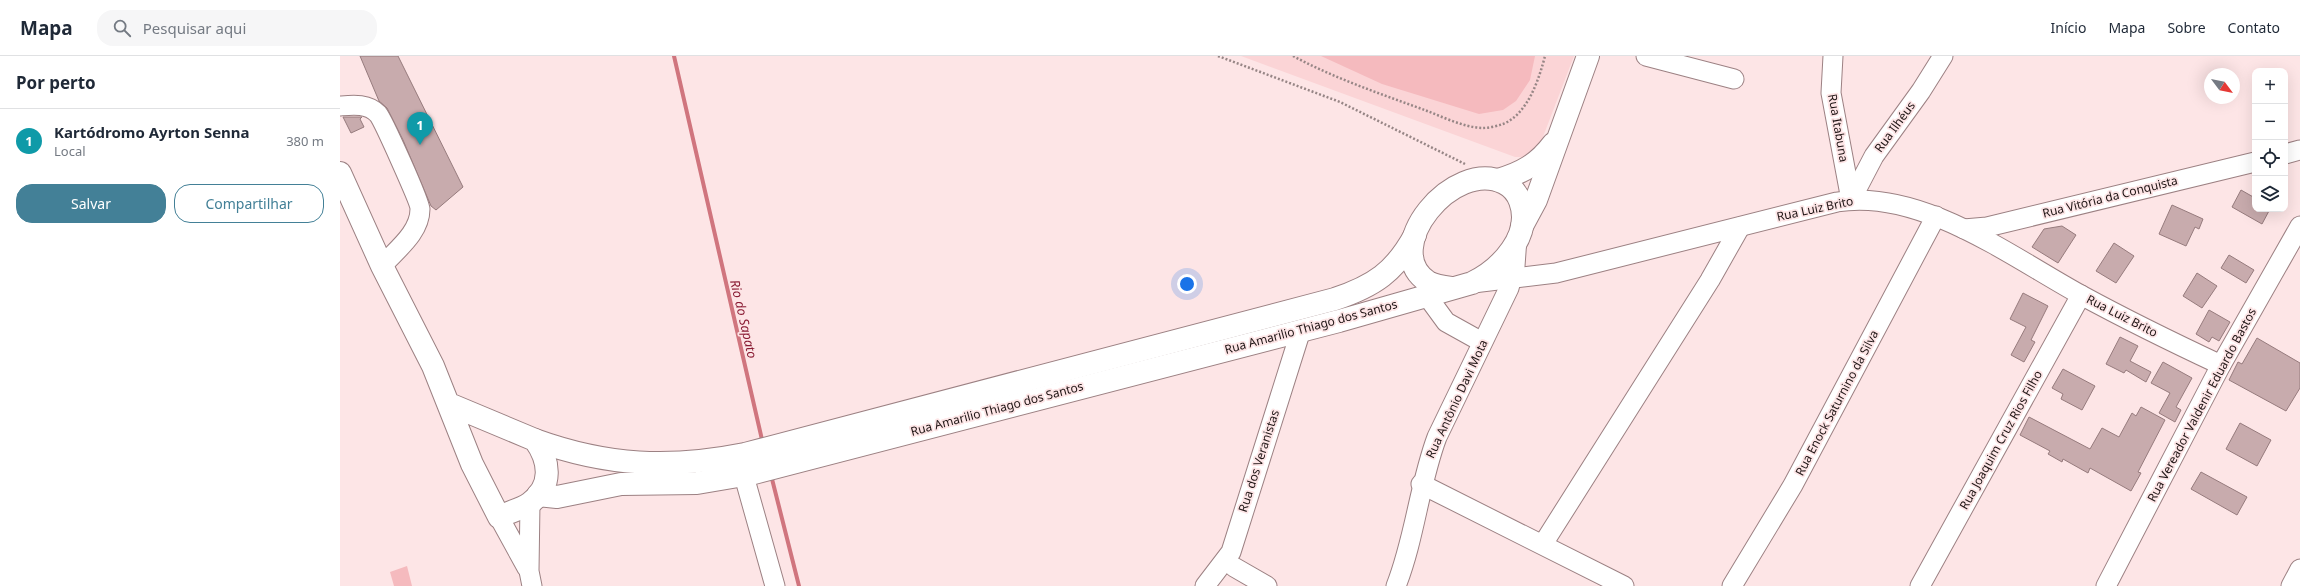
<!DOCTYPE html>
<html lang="pt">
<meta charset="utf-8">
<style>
:root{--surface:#fff;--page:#f6f6f7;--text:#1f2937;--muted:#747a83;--line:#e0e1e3;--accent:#438097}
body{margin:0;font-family:"Noto Sans",sans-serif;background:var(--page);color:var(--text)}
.controls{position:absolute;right:12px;top:12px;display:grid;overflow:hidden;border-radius:8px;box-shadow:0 4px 16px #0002}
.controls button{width:36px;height:36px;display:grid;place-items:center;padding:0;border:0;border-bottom:1px solid var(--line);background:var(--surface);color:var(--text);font:20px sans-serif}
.compass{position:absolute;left:1864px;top:12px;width:36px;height:36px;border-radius:50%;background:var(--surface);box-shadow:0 4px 16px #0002;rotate:122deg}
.you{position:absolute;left:847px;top:228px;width:14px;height:14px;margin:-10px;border:3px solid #fff;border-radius:50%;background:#1a73e8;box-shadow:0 0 0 6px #1a73e833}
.badge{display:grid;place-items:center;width:26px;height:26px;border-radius:50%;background:var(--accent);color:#fff;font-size:13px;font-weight:700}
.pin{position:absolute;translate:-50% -33px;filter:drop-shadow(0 1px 2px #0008)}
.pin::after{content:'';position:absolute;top:21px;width:14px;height:12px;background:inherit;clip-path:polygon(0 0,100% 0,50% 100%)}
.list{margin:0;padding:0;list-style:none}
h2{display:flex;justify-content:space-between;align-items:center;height:52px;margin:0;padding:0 16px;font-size:17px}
h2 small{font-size:13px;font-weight:400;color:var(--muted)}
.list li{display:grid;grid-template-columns:26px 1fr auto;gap:12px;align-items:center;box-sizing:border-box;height:64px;padding:0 16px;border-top:1px solid var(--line)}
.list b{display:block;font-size:15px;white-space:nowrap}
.list p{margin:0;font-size:13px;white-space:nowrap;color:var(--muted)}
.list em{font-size:13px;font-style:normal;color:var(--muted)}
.actions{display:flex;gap:8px;padding:12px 16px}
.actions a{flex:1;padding:9px 0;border:1px solid var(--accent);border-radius:16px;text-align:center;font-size:14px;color:var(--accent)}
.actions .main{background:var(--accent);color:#fff}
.icon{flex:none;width:22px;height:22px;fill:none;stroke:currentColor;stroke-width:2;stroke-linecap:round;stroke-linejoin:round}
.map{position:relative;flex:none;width:1960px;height:530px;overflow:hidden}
header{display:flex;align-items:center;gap:24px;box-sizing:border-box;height:56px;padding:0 20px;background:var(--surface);border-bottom:1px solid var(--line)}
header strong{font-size:19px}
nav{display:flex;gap:22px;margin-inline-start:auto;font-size:14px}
.search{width:280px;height:36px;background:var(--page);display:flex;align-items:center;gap:10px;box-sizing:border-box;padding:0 14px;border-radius:16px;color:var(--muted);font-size:15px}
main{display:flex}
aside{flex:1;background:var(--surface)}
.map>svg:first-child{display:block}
.built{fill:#fbd4d6}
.green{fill:#f5babe}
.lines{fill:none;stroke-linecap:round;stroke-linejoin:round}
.stream{stroke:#d0757e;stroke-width:4}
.building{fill:#c8abad;stroke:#967b7d}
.minor-casing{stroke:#9c8183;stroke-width:21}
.major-casing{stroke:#9c8183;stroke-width:24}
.path{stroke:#978686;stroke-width:2.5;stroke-dasharray:2 2;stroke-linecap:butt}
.minor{stroke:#fff;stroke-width:19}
.major{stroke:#fff;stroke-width:22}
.labels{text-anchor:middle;stroke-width:3.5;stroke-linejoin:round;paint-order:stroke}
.street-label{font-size:12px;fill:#1f1515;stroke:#fde5e6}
.water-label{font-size:13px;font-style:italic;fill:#8a1c34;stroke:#fde5e6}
</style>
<header>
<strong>Mapa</strong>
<div class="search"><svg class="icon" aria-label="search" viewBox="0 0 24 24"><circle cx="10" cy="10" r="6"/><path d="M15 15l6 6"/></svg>Pesquisar aqui</div>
<nav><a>Início</a><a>Mapa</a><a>Sobre</a><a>Contato</a></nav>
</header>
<main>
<aside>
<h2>Por perto<small></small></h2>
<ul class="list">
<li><span class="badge" style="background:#0f9aa8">1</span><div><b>Kartódromo Ayrton Senna</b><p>Local</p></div><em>380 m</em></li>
</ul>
<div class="actions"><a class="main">Salvar</a><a>Compartilhar</a></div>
</aside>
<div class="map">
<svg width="1960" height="530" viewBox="0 0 1960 530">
<rect width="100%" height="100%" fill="#fde5e6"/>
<path class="built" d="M901,0H1234L1201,86L1191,96L1183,101H1175Z"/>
<g class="green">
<path d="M981,0H1195L1190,24L1176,45L1163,54L1139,58L1042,28Z"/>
<path d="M67,510L72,530H54L50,516Z"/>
</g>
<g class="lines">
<g class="stream">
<path d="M334,0L423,388"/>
<path d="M431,419L459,530"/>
</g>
</g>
<g class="building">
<path d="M20,0H58L123,131L96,154L91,150L63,84L47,52L39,45Z"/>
<path d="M3,61H22L20,63L24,71L11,77Z"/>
<path d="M1901,134L1915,142V153H1930L1922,168L1892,151Z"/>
<path d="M1832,149L1863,163L1859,173L1855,171L1846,190L1819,178Z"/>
<path d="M1722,170L1736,179L1718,207L1692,191L1704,173Z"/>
<path d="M1774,187L1794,200L1776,227L1756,215Z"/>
<path d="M1889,199L1914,214L1906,227L1881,212Z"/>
<path d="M1857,217L1877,230L1862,252L1843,240Z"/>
<path d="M1683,237L1708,250L1691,284L1695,286L1684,306L1671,299L1686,271L1670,263Z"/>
<path d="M1869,254L1890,266L1879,285L1872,281L1869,286L1856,278Z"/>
<path d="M1780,281L1798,290L1790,305L1811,316L1806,326L1786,314L1784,317L1766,308Z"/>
<path d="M1917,282L1960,307V332L1946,355L1889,324L1898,306L1902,308Z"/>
<path d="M1823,306L1852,322L1836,351L1841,354L1835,366L1819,357L1830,337L1811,327Z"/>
<path d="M1723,313L1755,330L1742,354L1721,343L1723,338L1712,332Z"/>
<path d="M1801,351L1825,364L1798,416L1801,417L1791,435L1750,412L1748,417L1723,403L1722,406L1708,398L1710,395L1680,379L1689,361L1750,393L1762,372L1779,381L1792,357L1796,360Z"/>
<path d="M1900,367L1931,384L1917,410L1886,393Z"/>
<path d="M1861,416L1907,441L1897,459L1851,433Z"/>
</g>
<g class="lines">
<defs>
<g id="minor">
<path d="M1306,0L1394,23"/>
<path d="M1493,0L1491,37L1511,144"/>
<path d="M0,50C12,49 28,47 38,58C43,64 80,146 80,153C80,177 56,194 42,210"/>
<path d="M1945,98L1960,94"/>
<path d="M1511,144L1534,100L1581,35L1603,0"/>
<path d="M1624,173L1647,171L1915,106"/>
<path d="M1133,227L1216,217L1497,146C1580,132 1670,200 1741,239C1787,264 1834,287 1881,309"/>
<path d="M1087,240L1106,266L1142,286"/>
<path d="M404,420L435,530"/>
<path d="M1081,428L1284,530"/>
<path d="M190,447L189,515L192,530"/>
<path d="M159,461L187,512"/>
<path d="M1203,488L1370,224L1400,171"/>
<path d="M894,511L927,530"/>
<path d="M865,530L891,496L961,274"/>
<path d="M1056,530C1075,482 1079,429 1097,381L1169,232L1175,210L1177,182"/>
<path d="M1392,530L1453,429L1596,160"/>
<path d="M1580,530L1741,239"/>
<path d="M1766,530L1881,309L1960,170"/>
<path d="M1951,530L1960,513"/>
</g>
<g id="major">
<path d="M0,117L42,210L93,310L132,408L159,461C169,456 182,453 190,447C213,430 210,405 195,384L109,348"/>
<path d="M1158,124C1182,117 1198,108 1213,88"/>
<path d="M1182,170L1196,144L1248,0"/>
<path d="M195,384C267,410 330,413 405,398L995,243C1034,230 1055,216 1075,179"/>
<path d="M198,439L217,441L281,428L357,427L410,418L999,265L1132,227C1161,213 1193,179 1180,145C1177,137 1172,131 1164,127C1114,101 1038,193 1088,226C1095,230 1104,231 1112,232"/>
</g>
</defs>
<use href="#minor" class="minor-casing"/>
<use href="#major" class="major-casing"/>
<g class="path">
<path d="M878,0L1000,46L1125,108"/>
<path d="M953,0C994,22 1038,37 1082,53C1101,60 1122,71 1142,72C1149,72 1157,70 1163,68C1188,58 1199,23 1205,0"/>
</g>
<use href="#minor" class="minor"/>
<use href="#major" class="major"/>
</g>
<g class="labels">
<g class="street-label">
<text transform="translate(1555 71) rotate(-54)" y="4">Rua Ilhéus</text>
<text transform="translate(1498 72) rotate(80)" y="4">Rua Itabuna</text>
<text transform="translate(1770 141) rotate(-14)" y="4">Rua Vitória da Conquista</text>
<text transform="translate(1475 153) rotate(-12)" y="4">Rua Luiz Brito</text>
<text transform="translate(1782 260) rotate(27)" y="4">Rua Luiz Brito</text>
<text transform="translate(971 271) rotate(-15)" y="4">Rua Amarilio Thiago dos Santos</text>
<text transform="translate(1117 343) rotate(-65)" y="4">Rua Antônio Davi Mota</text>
<text transform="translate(1497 347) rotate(-62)" y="4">Rua Enock Saturnino da Silva</text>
<text transform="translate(1862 349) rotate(-62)" y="4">Rua Vereador Valdenir Eduardo Bastos</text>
<text transform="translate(657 353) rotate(-15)" y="4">Rua Amarilio Thiago dos Santos</text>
<text transform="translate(1661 384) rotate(-61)" y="4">Rua Joaquim Cruz Rios Filho</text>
<text transform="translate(919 405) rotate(-72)" y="4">Rua dos Veranistas</text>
</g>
<g class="water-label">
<text transform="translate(404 263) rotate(77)" y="5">Rio do Sapato</text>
</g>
</g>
</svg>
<div class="controls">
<button>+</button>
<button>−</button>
<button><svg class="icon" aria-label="locate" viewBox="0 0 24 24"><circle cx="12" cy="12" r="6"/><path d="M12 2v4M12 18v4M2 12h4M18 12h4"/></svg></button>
<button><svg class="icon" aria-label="layers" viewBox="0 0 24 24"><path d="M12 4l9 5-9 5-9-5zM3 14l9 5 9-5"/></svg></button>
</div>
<svg class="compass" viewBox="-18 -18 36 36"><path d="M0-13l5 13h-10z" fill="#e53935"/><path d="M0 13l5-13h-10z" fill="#747a83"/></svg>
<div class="you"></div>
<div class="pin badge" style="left:80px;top:89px;background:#0f9aa8">1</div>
</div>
</main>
